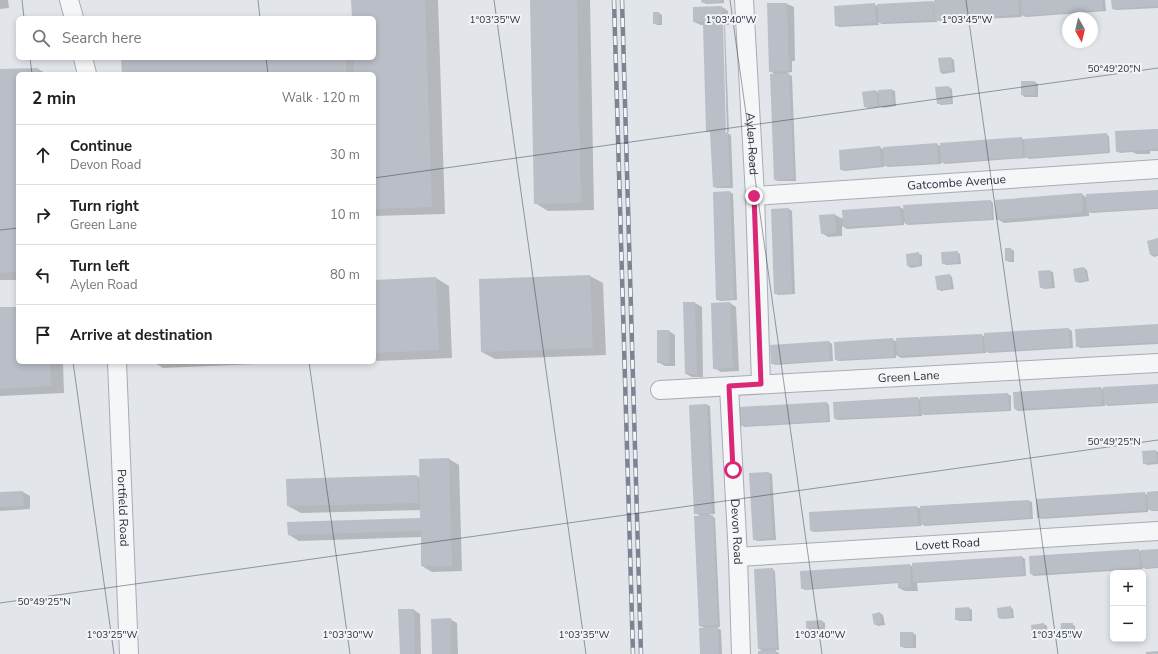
<!DOCTYPE html>
<meta charset="utf-8">
<style>
:root{--surface:#fff;--page:#f2f2f2;--text:#222;--muted:#767676;--line:#e0e0e0}
body{margin:0;font-family:"Nunito Sans",sans-serif;background:var(--page);color:var(--text)}
.controls{position:absolute;right:12px;bottom:12px;display:grid;overflow:hidden;border-radius:6px;box-shadow:0 2px 6px #0003}
.controls button{width:36px;height:36px;display:grid;place-items:center;padding:0;border:0;border-bottom:1px solid var(--line);background:var(--surface);color:var(--text);font:20px sans-serif}
.compass{position:absolute;left:1062px;top:12px;width:36px;height:36px;border-radius:50%;background:var(--surface);box-shadow:0 2px 6px #0003;rotate:172deg}
.stop{position:absolute;width:12px;height:12px;margin:-9px;border:3px solid #db2777;border-radius:50%;background:#fff}
.stop.end{background:#db2777;border-color:#fff;box-shadow:0 1px 4px #0008}
.list{margin:0;padding:0;list-style:none}
h2{display:flex;justify-content:space-between;align-items:center;height:52px;margin:0;padding:0 16px;font-size:17px}
h2 small{font-size:13px;font-weight:400;color:var(--muted)}
.list li{display:grid;grid-template-columns:26px 1fr auto;gap:12px;align-items:center;box-sizing:border-box;height:60px;padding:0 16px;border-top:1px solid var(--line)}
.list b{display:block;font-size:15px;white-space:nowrap}
.list p{margin:0;font-size:13px;white-space:nowrap;color:var(--muted)}
.list em{font-size:13px;font-style:normal;color:var(--muted)}
.icon{flex:none;width:22px;height:22px;fill:none;stroke:currentColor;stroke-width:2;stroke-linecap:round;stroke-linejoin:round}
.map{position:relative;flex:none;width:1158px;height:654px;overflow:hidden}
.search{position:absolute;background:var(--surface);box-shadow:0 2px 6px #0003;left:16px;top:16px;width:360px;height:44px;display:flex;align-items:center;gap:10px;box-sizing:border-box;padding:0 14px;border-radius:6px;color:var(--muted);font-size:15px}
.panel{position:absolute;background:var(--surface);box-shadow:0 2px 6px #0003;left:16px;top:72px;width:360px;height:292px;border-radius:6px}
.map>svg:first-child{display:block}
.shadow{fill:#0003}
.building{fill:#babec7}
.lines{fill:none;stroke-linecap:round;stroke-linejoin:round}
.minor-casing{stroke:#a7acb4;stroke-width:20}
.minor{stroke:#f5f6f8;stroke-width:18}
.rail-casing{stroke:#7c8493;stroke-width:4.5}
.rail{stroke:#f2f4f7;stroke-width:3;stroke-dasharray:9;stroke-linecap:butt}
.route{stroke:#db2777;stroke-width:5}
.ticks{fill:none;stroke:#2b3241;stroke-width:1;stroke-opacity:0.45}
.labels{text-anchor:middle;stroke-width:4;stroke-linejoin:round;paint-order:stroke}
.street-label{font-size:12px;fill:#2b3241;stroke:#f2f4f7}
.ticks-label{font-size:10px;text-anchor:middle;fill:#2b3241;stroke:#f2f4f7;stroke-width:4;stroke-linejoin:round;paint-order:stroke}
</style>
<div class="map">
<svg width="1158" height="654" viewBox="0 0 1158 654">
<rect width="100%" height="100%" fill="#e2e5ea"/>
<g class="shadow">
<path d="M0,0H8L9,8L0,9Z"/>
<path d="M352,0H438L445,214L374,216V74H123L122,58H374V18H353Z"/>
<path d="M531,0H590L594,210L548,211L535,203Z"/>
<path d="M702,0H724V3L706,4L703,2Z"/>
<path d="M955,0H1105L1106,11L1026,17L1021,15L1022,17L939,21L937,20V22L882,24L878,22L879,25L839,27L836,25L874,4L879,7L933,2L935,3Z"/>
<path d="M1112,0H1158V8L1116,10L1113,9Z"/>
<path d="M768,4H787L794,7L795,61H792V72L786,73L792,76L796,181H778L775,180L776,75L770,71Z"/>
<path d="M722,7L728,11L729,25H725L729,132H727L724,25H722L725,136L727,133L731,135L733,188H717L714,187L711,133L707,131L704,25H701L694,22Z"/>
<path d="M659,13L662,15V25H657L654,23Z"/>
<path d="M951,58L954,60L955,72L943,74L940,72Z"/>
<path d="M38,69L47,74H18V280H0V70Z"/>
<path d="M1022,82H1035L1038,84V97H1025L1022,95Z"/>
<path d="M949,87L952,89L953,104L941,105L938,103L937,88Z"/>
<path d="M892,90L895,91L896,106L884,108L880,106V107L868,108L865,107L876,91L879,93Z"/>
<path d="M1158,130V151H1150V154H1137L1132,152L1120,153L1117,151Z"/>
<path d="M1106,134L1109,136L1110,153L1029,159L1026,157V158L945,164L941,161V164L888,167L884,165V167L844,171L841,169L880,147L884,150L937,144L941,147L1022,138L1024,140Z"/>
<path d="M1158,191V209L1091,213L1089,212V216L1004,223L997,219L1082,194L1087,198Z"/>
<path d="M730,192L733,194L737,300L720,301L717,299L714,193Z"/>
<path d="M991,201L993,203L994,220L908,225L904,222V225L847,229L842,226V236L828,237L822,233L820,216L835,215L843,219L900,207L905,210Z"/>
<path d="M789,209L792,211L795,294L778,295L775,293L772,210Z"/>
<path d="M1158,239V256L1154,257L1151,255Z"/>
<path d="M1011,249L1014,251V262H1009L1006,260Z"/>
<path d="M957,252L960,254L961,264L946,265L943,263Z"/>
<path d="M919,254L922,255V266L911,268L908,266Z"/>
<path d="M1084,268L1087,270L1089,281L1079,283L1076,281Z"/>
<path d="M1050,271L1053,272L1055,288L1044,289L1041,287L1039,272Z"/>
<path d="M950,275L952,277L954,289L941,291L938,289Z"/>
<path d="M590,276L603,283L606,355L495,359L482,352Z"/>
<path d="M436,278L449,286L452,358L377,361L374,359V281Z"/>
<path d="M684,303H695L702,307L703,377H692L686,374Z"/>
<path d="M730,303L736,307L739,371L721,372L714,368Z"/>
<path d="M0,308H18V362H63L64,393L0,396Z"/>
<path d="M1158,325V344L1080,348L1077,346Z"/>
<path d="M1069,329L1072,331L1073,348L989,353L986,351V353L901,358L896,355V358L839,361L836,360L892,339L897,342V339L982,335L985,337V334Z"/>
<path d="M669,331L675,335V366H665L658,362Z"/>
<path d="M829,342L832,344L833,361L775,365L772,363Z"/>
<path d="M153,362H299L163,368Z"/>
<path d="M1158,386V403L1108,406L1105,404V406L1018,411L1015,409L1101,388L1104,390Z"/>
<path d="M1008,394L1011,396V411L925,415L922,414V416L838,420L835,419L918,398L921,400Z"/>
<path d="M827,403L829,405L830,422L744,427L741,425Z"/>
<path d="M707,405L710,406L715,514H709L715,518L720,627H716L721,630L722,654H701L705,628L700,626L701,516L695,513Z"/>
<path d="M1156,451L1158,452V464L1147,465L1144,463Z"/>
<path d="M449,459L459,465L462,571L432,572L422,566V537L299,541L289,535L421,519V510L301,513L288,506L287,480L417,476L420,478V460Z"/>
<path d="M769,473L772,474L776,540L757,541L754,539Z"/>
<path d="M23,492L30,496V509L0,511V493Z"/>
<path d="M1158,492V511H1152L1148,509V512L1041,519L1038,517L1144,493L1148,495Z"/>
<path d="M1029,501L1032,502L1033,519L925,526L921,524V526L814,532L811,531L917,507L921,509Z"/>
<path d="M1139,550L1140,551L1158,550V568L1146,569L1142,567L1143,569L1034,576L1031,574Z"/>
<path d="M1022,557L1025,559L1026,576L917,583L918,591H905L899,588V583L805,590L802,588L910,565L913,567V564Z"/>
<path d="M772,569L775,571L779,650H774L779,653V654H759L764,652L759,649Z"/>
<path d="M1010,607L1013,609L1014,618L1002,619L999,618Z"/>
<path d="M969,608L972,610V621H959L956,619V609Z"/>
<path d="M414,610L420,614L421,654H401Z"/>
<path d="M880,613L883,615L885,625L878,626L875,624Z"/>
<path d="M450,619L457,623L458,654H433Z"/>
<path d="M1143,619L1144,620L1145,632H1143Z"/>
<path d="M822,621L825,623V629L810,630L807,628Z"/>
<path d="M1044,624L1047,626L1048,636L1036,637L1033,635Z"/>
<path d="M1072,624L1075,626V637H1064L1061,635Z"/>
<path d="M913,633L916,635V648H904L901,646Z"/>
</g>
<g class="building">
<path d="M351,0H425L432,207L374,209V74H354L353,58H374V18H352Z"/>
<path d="M530,0H577L581,203L534,204Z"/>
<path d="M701,0H721V2L702,3Z"/>
<path d="M934,0H1018L1019,15L935,20Z"/>
<path d="M1021,0H1102L1103,10L1022,16Z"/>
<path d="M1111,0H1158V6L1112,9Z"/>
<path d="M933,1L934,20L879,23L877,4Z"/>
<path d="M767,3H787L789,71L769,72Z"/>
<path d="M875,3L876,23L835,26L834,6Z"/>
<path d="M722,6V21L693,22V7Z"/>
<rect x="653" y="12" width="6" height="12"/>
<path d="M723,23L726,131L706,132L703,24Z"/>
<path d="M951,57L952,71L940,72L938,58Z"/>
<path d="M121,58H346V74H122Z"/>
<path d="M38,68V74H18V272L0,273V69Z"/>
<path d="M789,73L794,179L774,180L770,74Z"/>
<rect x="1021" y="81" width="14" height="14"/>
<path d="M949,86L951,103L937,104L935,87Z"/>
<path d="M892,89L893,105L880,107L878,90Z"/>
<path d="M876,90L878,106L864,107L862,92Z"/>
<path d="M1156,129H1158V149L1116,152L1115,131Z"/>
<path d="M728,132L730,186L713,187L710,133Z"/>
<path d="M1107,133L1108,152L1025,158L1024,139Z"/>
<path d="M1022,137L1023,157L941,163L940,143Z"/>
<path d="M937,143L938,163L884,166L883,147Z"/>
<path d="M880,146L881,166L840,170L839,150Z"/>
<path d="M1158,190V208L1087,212L1086,194Z"/>
<path d="M730,191L734,299L716,300L713,192Z"/>
<path d="M1082,193L1083,213L996,220L995,200Z"/>
<path d="M991,200L992,219L905,224L903,205Z"/>
<path d="M900,206L901,224L843,227L842,210Z"/>
<path d="M789,208L792,293L774,294L771,209Z"/>
<path d="M835,214L836,233L821,234L819,215Z"/>
<path d="M1158,238V254L1150,255L1147,241Z"/>
<path d="M1005,248H1011L1012,260L1005,261Z"/>
<path d="M958,251V263L942,264L941,252Z"/>
<path d="M919,252L920,265L907,266L906,254Z"/>
<path d="M1084,267L1087,280L1075,282L1073,269Z"/>
<path d="M1050,270L1052,287L1040,288L1038,271Z"/>
<path d="M950,274L951,288L937,290L935,276Z"/>
<path d="M590,275L593,348L481,352L479,279Z"/>
<path d="M436,277L439,350L374,353V280Z"/>
<path d="M683,302H695L697,374H685Z"/>
<path d="M730,302L733,368L713,369L711,303Z"/>
<path d="M0,307H18V362H50L51,386L0,389Z"/>
<path d="M1158,324V342L1076,347L1075,329Z"/>
<path d="M1069,328L1070,347L985,352L984,333Z"/>
<rect x="657" y="330" width="12" height="33"/>
<path d="M982,334L983,352L897,356L896,338Z"/>
<path d="M893,338L894,357L835,360L834,342Z"/>
<path d="M829,341L830,360L771,364L770,345Z"/>
<path d="M1158,384V402L1104,405L1103,387Z"/>
<path d="M1101,387L1102,405L1014,409L1013,392Z"/>
<path d="M1008,393L1009,410L921,414L920,397Z"/>
<path d="M918,397L919,415L834,419L833,402Z"/>
<path d="M827,402L828,421L740,426L739,407Z"/>
<path d="M707,404L712,513L694,514L689,405Z"/>
<path d="M1156,450L1157,462L1143,464L1142,451Z"/>
<path d="M449,458L452,566H421V531L288,535L287,522L420,518L419,459Z"/>
<path d="M769,472L773,538L753,540L749,473Z"/>
<path d="M417,475L418,503L287,506L286,479Z"/>
<path d="M23,491L24,506L0,507V492Z"/>
<path d="M1158,491V510H1148L1147,492Z"/>
<path d="M1145,492L1146,510L1037,518L1036,499Z"/>
<path d="M1029,500L1030,518L921,525L920,506Z"/>
<path d="M917,506L919,525L810,531L809,512Z"/>
<path d="M713,515L718,625L699,626L694,516Z"/>
<path d="M1139,549L1140,568L1030,574L1029,556Z"/>
<path d="M1158,549V567L1142,568L1141,550Z"/>
<path d="M1022,556L1024,575L913,582L912,563Z"/>
<path d="M910,564L911,587L898,588V582L801,589L800,571Z"/>
<path d="M773,568L777,648L758,649L754,569Z"/>
<path d="M1011,606L1012,617L998,618L997,608Z"/>
<path d="M969,607L970,619L955,620V608Z"/>
<path d="M398,609H414L415,654H400Z"/>
<path d="M880,612L882,623L874,625L872,614Z"/>
<path d="M451,618V654H432L431,619Z"/>
<path d="M822,620L823,627L806,628V621Z"/>
<path d="M1044,623L1045,635L1032,636L1031,625Z"/>
<path d="M1061,623H1073L1072,636H1060Z"/>
<path d="M718,627L719,654H700L699,628Z"/>
<rect x="900" y="632" width="13" height="15"/>
<path d="M776,650V654H758V651Z"/>
<path d="M1158,651V654H1146V652Z"/>
</g>
<g class="lines">
<defs>
<g id="minor">
<path d="M69,0L74,18"/>
<path id="s1" d="M744,0L755,196L761,384"/>
<path d="M83,58L87,74"/>
<path id="s2" d="M755,196L1158,169"/>
<path id="s3" d="M117,362L129,654"/>
<path id="s4" d="M729,387L738,557L741,654"/>
<path id="s5" d="M660,390L1158,363"/>
<path id="s6" d="M738,557L1158,531"/>
</g>
</defs>
<use href="#minor" class="minor-casing"/>
<use href="#minor" class="minor"/>
<defs>
<g id="rail">
<path d="M614,0L633,654"/>
<path d="M622,0L641,654"/>
</g>
</defs>
<use href="#rail" class="rail-casing"/>
<use href="#rail" class="rail"/>
</g>
<g class="lines">
<path class="route" d="M733,470L729,386L761,384L754,196"/>
</g>
<path class="ticks" d="M22,0L24,18M258,0L260,18M494,0L586,654M730,0L822,654M966,0L1058,654M30,58L32,74M266,58L268,74M374,178L1158,68M0,230L18,228M73,362L114,654M309,362L350,654M0,603L1158,440"/>
<g class="labels">
<g class="street-label">
<text dy="4" stroke="none"><textPath href="#s1" startOffset="144">Aylen Road</textPath></text>
<text dy="4" stroke="none"><textPath href="#s2" startOffset="202">Gatcombe Avenue</textPath></text>
<text dy="4" stroke="none"><textPath href="#s5" startOffset="249">Green Lane</textPath></text>
<text dy="4" stroke="none"><textPath href="#s3" startOffset="146">Portfield Road</textPath></text>
<text dy="4" stroke="none"><textPath href="#s4" startOffset="145">Devon Road</textPath></text>
<text dy="4" stroke="none"><textPath href="#s6" startOffset="210">Lovett Road</textPath></text>
</g>
</g>
<g class="ticks-label">
<text x="495" y="23">1°03'35"W</text>
<text x="731" y="23">1°03'40"W</text>
<text x="967" y="23">1°03'45"W</text>
<text x="1114" y="72">50°49'20"N</text>
<text x="1114" y="445">50°49'25"N</text>
<text x="44" y="605">50°49'25"N</text>
<text x="112" y="638">1°03'25"W</text>
<text x="348" y="638">1°03'30"W</text>
<text x="584" y="638">1°03'35"W</text>
<text x="820" y="638">1°03'40"W</text>
<text x="1057" y="638">1°03'45"W</text>
</g>
</svg>
<div class="controls">
<button>+</button>
<button>−</button>
</div>
<svg class="compass" viewBox="-18 -18 36 36"><path d="M0-13l5 13h-10z" fill="#e53935"/><path d="M0 13l5-13h-10z" fill="#767676"/></svg>
<div class="stop" style="left:733px;top:470px"></div>
<div class="stop end" style="left:754px;top:196px"></div>
<div class="search"><svg class="icon" aria-label="search" viewBox="0 0 24 24"><circle cx="10" cy="10" r="6"/><path d="M15 15l6 6"/></svg>Search here</div>
<section class="panel">
<h2>2 min<small>Walk · 120 m</small></h2>
<ul class="list">
<li><svg class="icon" aria-label="ahead" viewBox="0 0 24 24"><path d="M12 20V5M6 11l6-6 6 6"/></svg><div><b>Continue</b><p>Devon Road</p></div><em>30 m</em></li>
<li><svg class="icon" aria-label="right" viewBox="0 0 24 24"><path d="M7 20v-9h11M14 6l5 5-5 5"/></svg><div><b>Turn right</b><p>Green Lane</p></div><em>10 m</em></li>
<li><svg class="icon" aria-label="left" viewBox="0 0 24 24"><path d="M17 20v-9H6M10 6l-5 5 5 5"/></svg><div><b>Turn left</b><p>Aylen Road</p></div><em>80 m</em></li>
<li><svg class="icon" aria-label="arrive" viewBox="0 0 24 24"><path d="M6 21V4h12l-3 4 3 4H6"/></svg><div><b>Arrive at destination</b></div></li>
</ul>
</section>
</div>
